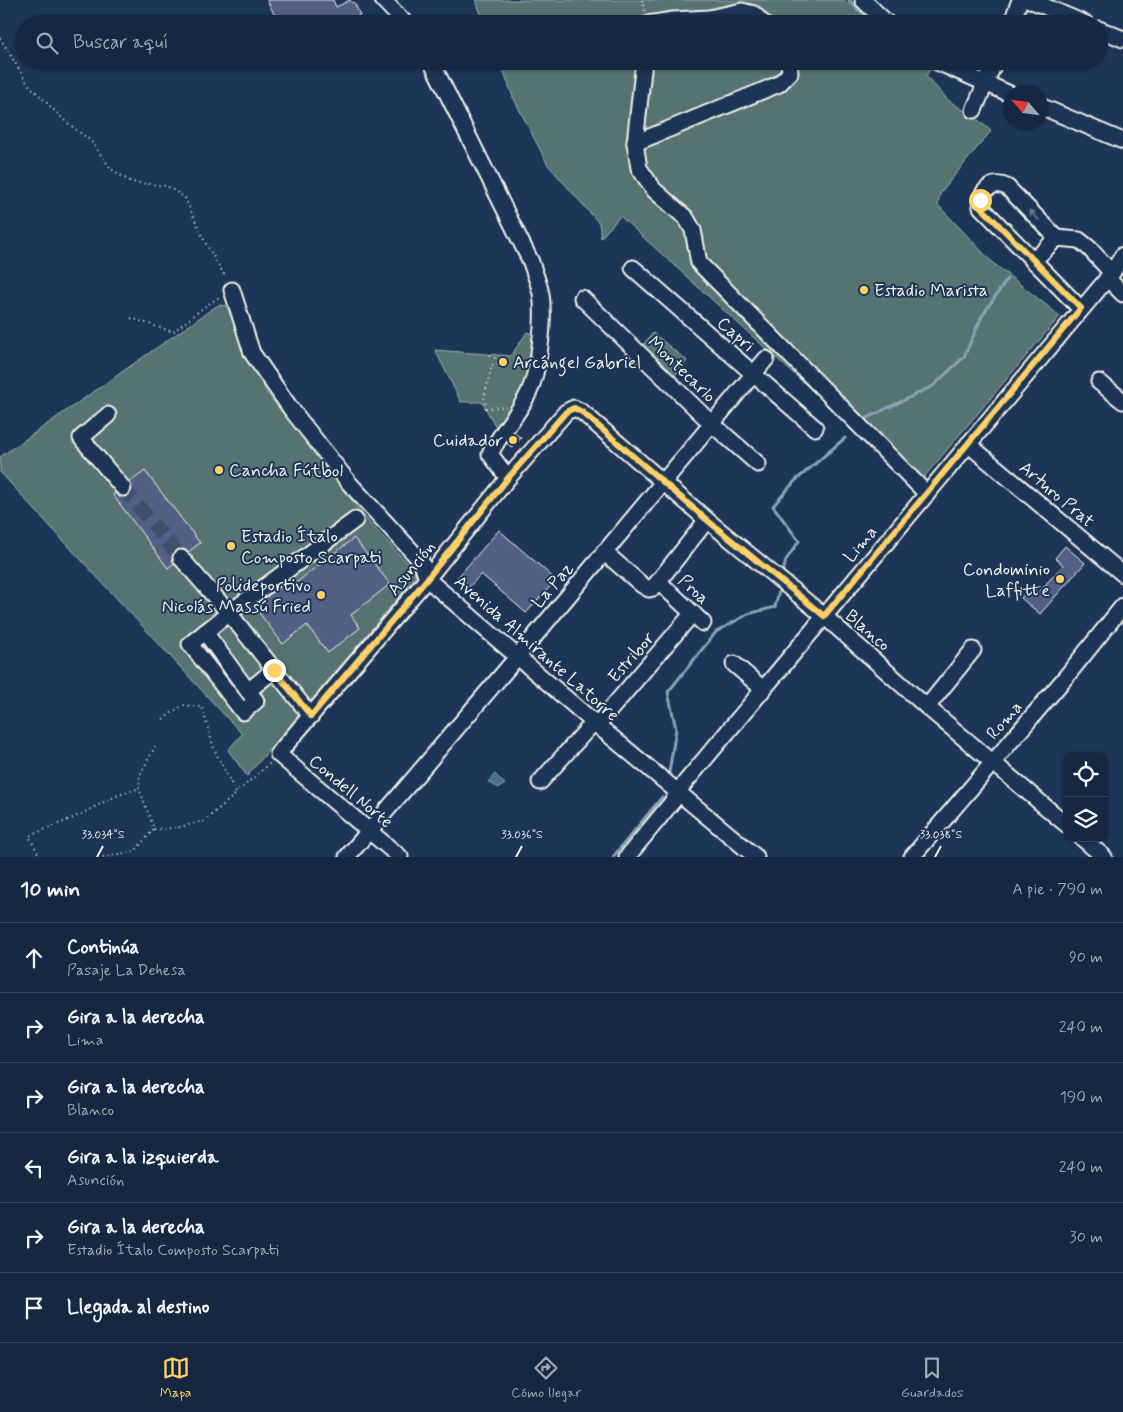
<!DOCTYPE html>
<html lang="es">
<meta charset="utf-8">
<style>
:root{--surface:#162841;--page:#23344c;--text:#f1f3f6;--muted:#9ea6b1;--line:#35445a;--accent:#ffd166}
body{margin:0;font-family:Mynerve,sans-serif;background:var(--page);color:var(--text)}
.controls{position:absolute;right:15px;bottom:15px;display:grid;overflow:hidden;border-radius:10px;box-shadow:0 1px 4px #0004}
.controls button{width:45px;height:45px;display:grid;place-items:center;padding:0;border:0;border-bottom:1px solid var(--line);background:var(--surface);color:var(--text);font:25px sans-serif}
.compass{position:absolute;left:1003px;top:85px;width:45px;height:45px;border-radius:50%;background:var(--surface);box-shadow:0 1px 4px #0004;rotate:298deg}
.stop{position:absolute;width:15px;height:15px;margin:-11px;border:4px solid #ffd166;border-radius:50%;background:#fff}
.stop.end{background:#ffd166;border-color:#fff;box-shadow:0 1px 5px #0008}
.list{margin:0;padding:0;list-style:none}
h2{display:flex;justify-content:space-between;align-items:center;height:65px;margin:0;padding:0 20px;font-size:21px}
h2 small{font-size:16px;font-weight:400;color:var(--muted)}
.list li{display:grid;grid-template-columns:32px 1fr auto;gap:15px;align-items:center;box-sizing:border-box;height:70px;padding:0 20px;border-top:1px solid var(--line)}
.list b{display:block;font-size:19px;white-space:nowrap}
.list p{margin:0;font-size:16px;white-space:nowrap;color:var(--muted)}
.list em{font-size:16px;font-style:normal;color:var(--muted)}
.icon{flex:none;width:28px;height:28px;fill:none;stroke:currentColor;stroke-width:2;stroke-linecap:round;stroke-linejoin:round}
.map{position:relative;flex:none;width:1123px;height:857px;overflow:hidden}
.search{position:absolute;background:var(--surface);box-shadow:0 1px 4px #0004;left:15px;right:15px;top:15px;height:55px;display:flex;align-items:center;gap:12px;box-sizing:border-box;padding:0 18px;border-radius:28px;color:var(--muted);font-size:19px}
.sheet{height:485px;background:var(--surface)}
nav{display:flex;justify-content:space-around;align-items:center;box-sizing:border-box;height:70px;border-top:1px solid var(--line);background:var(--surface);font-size:14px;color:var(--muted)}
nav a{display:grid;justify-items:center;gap:2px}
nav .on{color:var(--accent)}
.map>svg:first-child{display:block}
.green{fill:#567371;stroke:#a5b2ac}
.water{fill:#466f8e;stroke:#8ca3b2}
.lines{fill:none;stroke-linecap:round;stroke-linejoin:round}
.stream{stroke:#8ca3b2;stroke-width:3}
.building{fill:#535e85;stroke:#f4f1e8}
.minor-tunnel{stroke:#3d516d;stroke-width:15;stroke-dasharray:15 8;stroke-linecap:butt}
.minor-casing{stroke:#f4f1e8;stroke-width:19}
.path{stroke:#f4f1e8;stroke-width:2;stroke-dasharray:1 4;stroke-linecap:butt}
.minor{stroke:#1d3557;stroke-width:15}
.oneway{fill:#68778a}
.route{stroke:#ffd166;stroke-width:6}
.ticks{fill:none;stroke:#f4f1e8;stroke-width:2}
.poi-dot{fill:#ffd166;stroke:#1d3557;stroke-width:2}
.labels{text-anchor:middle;stroke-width:4;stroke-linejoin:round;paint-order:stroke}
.poi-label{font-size:18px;fill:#f4f1e8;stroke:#1d3557;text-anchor:start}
.street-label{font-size:18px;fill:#f4f1e8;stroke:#1d3557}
.ticks-label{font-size:12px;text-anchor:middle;fill:#f4f1e8;stroke:#1d3557;stroke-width:4;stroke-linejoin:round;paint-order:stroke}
</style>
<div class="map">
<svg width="1123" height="857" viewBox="0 0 1123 857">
<rect width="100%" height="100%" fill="#1d3557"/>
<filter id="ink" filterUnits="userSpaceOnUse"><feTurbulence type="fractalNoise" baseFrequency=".02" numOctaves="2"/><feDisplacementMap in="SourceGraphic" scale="10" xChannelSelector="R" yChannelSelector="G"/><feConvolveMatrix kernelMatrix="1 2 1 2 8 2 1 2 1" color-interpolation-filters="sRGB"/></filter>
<g filter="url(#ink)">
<g class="green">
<path d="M476,0H844L875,24H484Z"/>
<path d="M500,61H917L931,68L926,76L948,100L978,120L991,131L941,192L939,198L938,205L993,263L1060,316L924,477L921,476L910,488L860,439L839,415L620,216L601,238L599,223L548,165L513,97Z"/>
<path d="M218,305L227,306L245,351L267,393L369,522L415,571V578L247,776L228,750L242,734L0,472V457Z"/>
<path d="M527,332L534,335L530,372L522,397L497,429L482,402H461L435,350L511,356Z"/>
<path d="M653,333L687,361L669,382L635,354Z"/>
</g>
<path class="water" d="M495,774L505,784L499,788L488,782Z"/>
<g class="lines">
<g class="stream">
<path d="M849,0L865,15V24"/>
<path d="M867,418L933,386L964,357L982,316L1007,279"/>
<path d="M782,576L786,560L799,541L773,506L795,481L845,438"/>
<path d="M669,773L676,729L668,692L716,632L748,614L775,607L780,587"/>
<path d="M613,857L662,797"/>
</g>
</g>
<g class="building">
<path d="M267,0H333L336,7L350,0L352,3L354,2L360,15L358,16L359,18L356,20L357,24H279Z"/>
<path d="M514,433L521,438L512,448L507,443Z"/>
<path d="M145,471L200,543L188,552L184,549L175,551L172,555L174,563L168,568L113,495L115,493L119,497H124L129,495L132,491L130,482Z"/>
<path d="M499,530L556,580L526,613L481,574L468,588L457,578Z"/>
<path d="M354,538L390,584L351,615L360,628L328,653L307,625L283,644L254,606L289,580L293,585Z"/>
<path d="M1065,546L1085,563L1040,614L1021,598L1031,586L1038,593L1063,565L1055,558Z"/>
</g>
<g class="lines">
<path class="minor-tunnel" d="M123,488L181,558"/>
<defs>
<g id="minor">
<path d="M383,0L406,24"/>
<path d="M863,0L888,24"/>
<path d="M1030,0L1086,24"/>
<path d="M648,24L673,20L709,18L742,11L754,14L764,24"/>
<path d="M1011,24L1020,0"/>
<path d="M1099,29L1123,39"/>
<path d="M431,61L531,262C534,272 539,283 541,294C545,319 539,374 527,396C517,416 500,433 490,454L508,478"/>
<path d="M789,61L790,73L779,84L635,143L639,168L654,190L686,218L693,230L699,263L927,494"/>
<path d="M935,61L1010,94"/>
<path d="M1040,106L1123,141"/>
<path d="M974,110L995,61"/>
<path d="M635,143L644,61"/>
<path d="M1033,261L1057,238"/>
<path d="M633,268L815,428"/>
<path d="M1107,278L1123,294"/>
<path d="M232,290L252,353L291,409L350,484L421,561L427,579L597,725L756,857"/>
<path d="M582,298L711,423L758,464"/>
<path d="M1081,309L981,207C979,191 992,180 1007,187L1057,238L1079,240L1089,248L1112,273"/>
<path d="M1099,382L1123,401"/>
<path d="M108,415L81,438L123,488"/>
<path d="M968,444L1123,574"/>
<path d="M604,552L642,585L649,589L653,588L707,520"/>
<path d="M181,558L229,613L311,716"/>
<path d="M659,582L703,623"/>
<path d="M205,632L248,691L274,670"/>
<path d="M734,664L763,689"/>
<path d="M248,691L256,701L243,712L190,644L229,613L355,520"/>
<path d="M927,707L973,650"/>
<path d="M597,725L693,613"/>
<path d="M540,782L594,722"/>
<path d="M1082,838L1104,857"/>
<path d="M347,857L518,656L766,359"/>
<path d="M400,857L278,754L427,579L508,478L566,412L574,408L582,412L707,520L824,616L927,707L1067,825"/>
<path d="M627,857L673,801L678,791L1112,273L1123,255"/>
<path d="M912,857L1065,678L1123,606"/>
</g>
</defs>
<use href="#minor" class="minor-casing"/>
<g class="path">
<path d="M642,0L645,11"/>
<path d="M0,38L28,84L65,121L91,141L111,169L131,182L167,186L185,198L205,242L226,278"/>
<path d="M131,318L173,332L204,307L220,297"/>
<path d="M490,355L503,362L492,365L484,397L486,408L506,407"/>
<path d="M163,719L183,705L202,707L214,749L236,793L270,763"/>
<path d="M154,829L176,828L204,821L236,794"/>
<path d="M40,857L29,836L75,817L116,796L139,788"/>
<path d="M103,857L135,851L154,829L139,788L140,775L157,743"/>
</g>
<use href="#minor" class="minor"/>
</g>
<defs><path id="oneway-solid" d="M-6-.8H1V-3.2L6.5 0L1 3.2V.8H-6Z" transform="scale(1.25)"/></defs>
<use class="oneway" href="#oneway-solid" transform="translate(1034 215) rotate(-134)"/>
</g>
<g class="lines" filter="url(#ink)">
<path class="route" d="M274,670L311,716L427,579L508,478L566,412L574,408L582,412L707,520L824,616L1081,308L981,207L980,200"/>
</g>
<path class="ticks" d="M97,857L103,846M516,857L522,846M935,857L941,846"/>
<g class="poi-dot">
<circle cx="864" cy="290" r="5"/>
<circle cx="503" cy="362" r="5"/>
<circle cx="513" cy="440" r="5"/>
<circle cx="219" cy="470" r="5"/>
<circle cx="231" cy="546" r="5"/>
<circle cx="1060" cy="579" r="5"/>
<circle cx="321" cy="595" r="5"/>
</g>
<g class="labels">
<g class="poi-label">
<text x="874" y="296">Estadio Marista</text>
<text x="513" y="368">Arcángel Gabriel</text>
<text x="503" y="446" text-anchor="end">Cuidador</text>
<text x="229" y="476">Cancha Fútbol</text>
<text x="241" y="542">Estadio Ítalo<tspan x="241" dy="21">Composto Scarpati</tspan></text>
<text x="1050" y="575" text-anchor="end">Condominio<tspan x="1050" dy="21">Laffitte</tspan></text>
<text x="311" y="591" text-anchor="end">Polideportivo<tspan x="311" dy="21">Nicolás Massú Fried</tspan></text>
</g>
<g class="street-label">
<text transform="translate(736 334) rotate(41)" y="6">Capri</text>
<text transform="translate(682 369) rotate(44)" y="6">Montecarlo</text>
<text transform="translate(1057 494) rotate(40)" y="6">Arturo Prat</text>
<text transform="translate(860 544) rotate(-50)" y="6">Lima</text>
<text transform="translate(411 568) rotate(-51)" y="6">Asunción</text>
<text transform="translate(552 585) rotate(-50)" y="6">La Paz</text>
<text transform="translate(694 589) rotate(43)" y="6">Proa</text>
<text transform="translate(868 630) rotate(41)" y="6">Blanco</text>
<text transform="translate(537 648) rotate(41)" y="6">Avenida Almirante Latorre</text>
<text transform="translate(631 657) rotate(-49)" y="6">Estribor</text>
<text transform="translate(1004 720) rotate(-49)" y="6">Roma</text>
<text transform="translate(351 791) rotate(40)" y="6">Condell Norte</text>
</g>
</g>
<g class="ticks-label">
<text x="103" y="838">33.034°S</text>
<text x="522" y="838">33.036°S</text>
<text x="941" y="838">33.038°S</text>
</g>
</svg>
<div class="controls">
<button><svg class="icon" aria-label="locate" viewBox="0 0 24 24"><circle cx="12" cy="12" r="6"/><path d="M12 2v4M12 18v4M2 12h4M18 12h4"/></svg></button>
<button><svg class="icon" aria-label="layers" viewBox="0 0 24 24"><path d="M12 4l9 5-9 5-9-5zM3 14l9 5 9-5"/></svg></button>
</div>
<svg class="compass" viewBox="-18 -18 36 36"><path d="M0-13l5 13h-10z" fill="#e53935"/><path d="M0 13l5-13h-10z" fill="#9ea6b1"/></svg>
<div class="stop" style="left:980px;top:200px"></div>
<div class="stop end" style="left:274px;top:670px"></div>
<div class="search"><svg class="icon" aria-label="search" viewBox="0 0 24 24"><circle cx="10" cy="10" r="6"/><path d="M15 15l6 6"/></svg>Buscar aquí</div>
</div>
<section class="sheet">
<h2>10 min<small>A pie · 790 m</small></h2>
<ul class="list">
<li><svg class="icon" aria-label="ahead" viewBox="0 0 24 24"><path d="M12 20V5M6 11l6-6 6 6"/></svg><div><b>Continúa</b><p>Pasaje La Dehesa</p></div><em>90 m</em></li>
<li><svg class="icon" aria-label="right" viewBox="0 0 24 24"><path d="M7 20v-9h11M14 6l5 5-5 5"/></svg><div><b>Gira a la derecha</b><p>Lima</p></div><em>240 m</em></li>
<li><svg class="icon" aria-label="right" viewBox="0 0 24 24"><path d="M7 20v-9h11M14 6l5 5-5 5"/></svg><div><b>Gira a la derecha</b><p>Blanco</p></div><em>190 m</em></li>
<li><svg class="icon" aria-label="left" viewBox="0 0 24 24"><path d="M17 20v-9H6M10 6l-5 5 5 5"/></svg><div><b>Gira a la izquierda</b><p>Asunción</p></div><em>240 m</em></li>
<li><svg class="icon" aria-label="right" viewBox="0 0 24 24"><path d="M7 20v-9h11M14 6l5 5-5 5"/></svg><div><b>Gira a la derecha</b><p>Estadio Ítalo Composto Scarpati</p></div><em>30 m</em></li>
<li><svg class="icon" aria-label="arrive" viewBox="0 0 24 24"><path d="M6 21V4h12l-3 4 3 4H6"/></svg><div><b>Llegada al destino</b></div></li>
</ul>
</section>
<nav>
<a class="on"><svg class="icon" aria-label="map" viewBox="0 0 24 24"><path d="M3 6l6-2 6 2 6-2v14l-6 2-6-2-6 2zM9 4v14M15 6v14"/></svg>Mapa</a>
<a><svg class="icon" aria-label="directions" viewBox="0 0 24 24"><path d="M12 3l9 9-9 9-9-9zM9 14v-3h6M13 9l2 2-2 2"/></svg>Cómo llegar</a>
<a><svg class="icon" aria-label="saved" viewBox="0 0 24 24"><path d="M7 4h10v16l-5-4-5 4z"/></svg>Guardados</a>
</nav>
